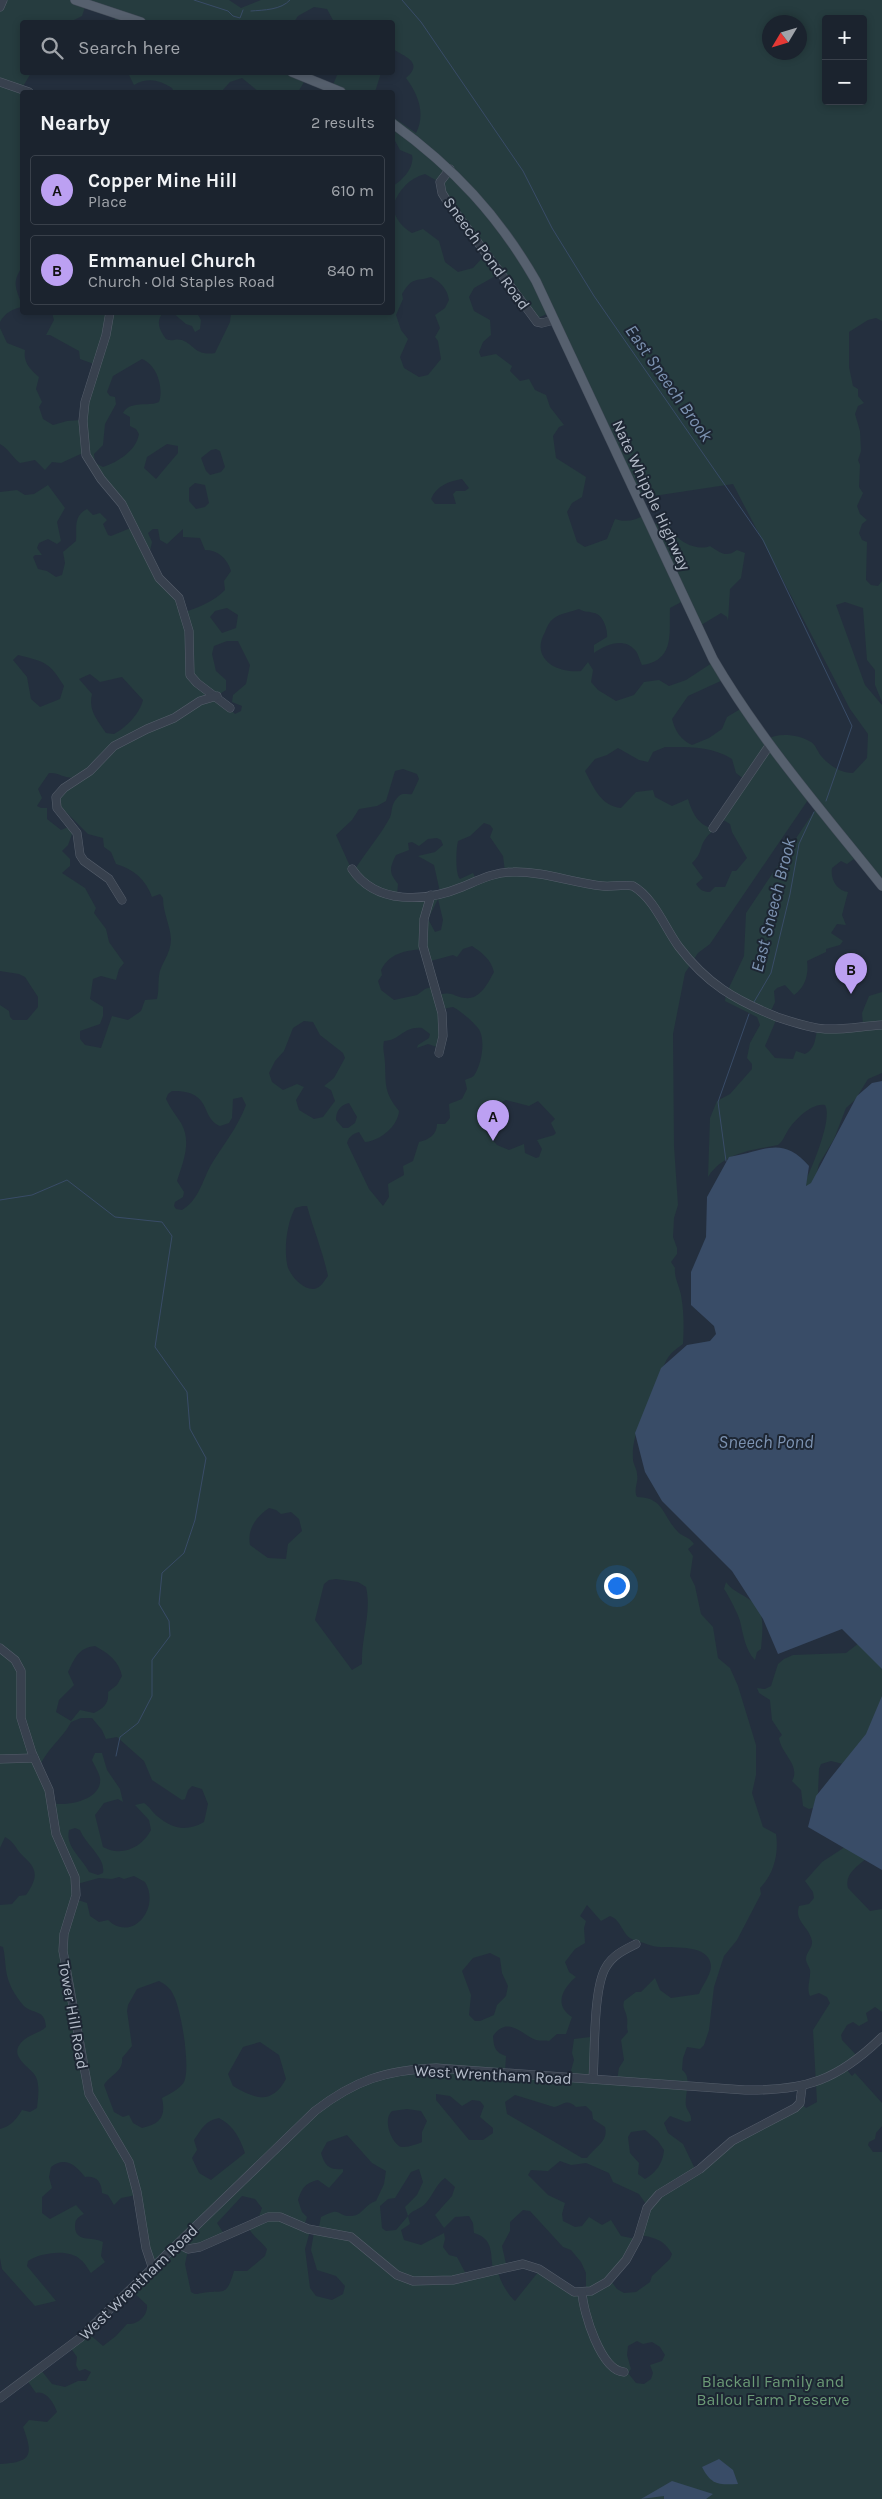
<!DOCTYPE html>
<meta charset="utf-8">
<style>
:root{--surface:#1b232e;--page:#282f3a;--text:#f1f3f6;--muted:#a0a4aa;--line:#39404a;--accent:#bca0f2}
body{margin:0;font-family:Karla,sans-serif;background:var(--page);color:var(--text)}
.controls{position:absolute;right:15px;top:15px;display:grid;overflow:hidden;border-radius:5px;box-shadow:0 2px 8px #0003}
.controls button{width:45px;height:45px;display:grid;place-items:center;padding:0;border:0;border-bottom:1px solid var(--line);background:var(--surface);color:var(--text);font:25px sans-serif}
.compass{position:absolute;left:762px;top:15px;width:45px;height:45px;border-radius:50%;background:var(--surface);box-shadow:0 2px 8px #0003;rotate:232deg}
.you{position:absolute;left:616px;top:1585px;width:18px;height:18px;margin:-12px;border:4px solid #fff;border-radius:50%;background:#1a73e8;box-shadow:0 0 0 8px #1a73e833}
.badge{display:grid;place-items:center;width:32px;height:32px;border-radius:50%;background:var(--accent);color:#111;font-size:16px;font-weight:700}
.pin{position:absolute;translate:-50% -41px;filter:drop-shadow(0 1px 2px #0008)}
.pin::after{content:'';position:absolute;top:26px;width:18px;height:15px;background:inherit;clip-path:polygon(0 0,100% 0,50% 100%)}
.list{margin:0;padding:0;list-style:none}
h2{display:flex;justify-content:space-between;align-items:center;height:65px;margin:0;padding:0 20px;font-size:21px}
h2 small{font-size:16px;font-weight:400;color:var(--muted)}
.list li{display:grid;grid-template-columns:32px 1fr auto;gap:15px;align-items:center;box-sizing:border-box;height:70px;margin:0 10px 10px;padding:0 10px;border:1px solid var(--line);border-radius:5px}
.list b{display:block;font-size:19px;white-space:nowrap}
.list p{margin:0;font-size:16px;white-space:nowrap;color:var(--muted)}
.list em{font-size:16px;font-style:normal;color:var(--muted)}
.icon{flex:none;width:28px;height:28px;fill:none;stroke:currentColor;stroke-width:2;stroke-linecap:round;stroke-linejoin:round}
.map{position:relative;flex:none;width:882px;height:2499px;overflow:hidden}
.search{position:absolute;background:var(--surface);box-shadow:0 2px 8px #0003;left:20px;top:20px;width:375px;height:55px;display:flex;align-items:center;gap:12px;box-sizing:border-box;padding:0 18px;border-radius:5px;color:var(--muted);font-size:19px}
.panel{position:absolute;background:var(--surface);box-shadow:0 2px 8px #0003;left:20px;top:90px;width:375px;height:225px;border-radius:5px}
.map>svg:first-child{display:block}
.green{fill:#263c3f;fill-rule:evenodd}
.water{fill:#394c67}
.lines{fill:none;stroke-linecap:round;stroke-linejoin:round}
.stream{stroke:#394c67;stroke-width:1}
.minor-casing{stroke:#565f6c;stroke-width:9}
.major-casing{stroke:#414a57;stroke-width:10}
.minor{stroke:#38414e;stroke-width:8}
.major{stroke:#56606e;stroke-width:9}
.labels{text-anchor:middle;stroke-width:4;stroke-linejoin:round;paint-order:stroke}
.street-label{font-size:16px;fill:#b4bcc9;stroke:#1d2633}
.park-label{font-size:16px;fill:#6b9a76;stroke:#1d2633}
.water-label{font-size:18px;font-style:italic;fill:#7c92b1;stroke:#1d2633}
</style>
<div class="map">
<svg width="882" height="2499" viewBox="0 0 882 2499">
<rect width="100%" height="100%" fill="#242f3e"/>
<g class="green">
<path d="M0,0H229L241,8L261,0H882V321L876,318L868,320L849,332V367L853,386L858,389V396L864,403L858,406L855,414L860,431L861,451L858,460L860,465L859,487L863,493L857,506L860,514L867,520L862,524L859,533L862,540L867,542L866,580L871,585L878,586L882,581V702L875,685V670L867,660L863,608L845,602L836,605L865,685L882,705V885L858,856L847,864L841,861L832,868C830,879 837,891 848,892L842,915L846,925L837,924L831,933L843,941L840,945L826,949V952L807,961C809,975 805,987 794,995L785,985L777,988L774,991L775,1002L770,1013L777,1018L765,1046L775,1058L793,1059L796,1051L805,1054C815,1049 815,1040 817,1030L863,1025L862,1013L869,996L882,992V1073L868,1079L855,1100L846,1108L834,1139L819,1164L814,1183L807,1187L805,1182C812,1167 833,1119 825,1105C812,1102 793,1121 787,1132C784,1137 783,1141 778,1145C752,1150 723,1153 708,1177L710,1118L717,1101L730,1094L752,1069V1064L747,1058L750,1043L760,1025L757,1017L725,1001L726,994L744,956L746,913L817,807L810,797L710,944L698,953L685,973L673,1034L674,1146L678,1205L674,1218L673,1237L677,1248V1254L671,1262L675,1268C674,1277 679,1285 681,1295C684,1311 684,1328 683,1344C663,1357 665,1365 657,1385C648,1409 631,1432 633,1459C633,1464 637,1469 637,1474C639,1482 633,1489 637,1497C664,1497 663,1517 678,1532C683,1537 690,1537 694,1544L688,1549L693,1556L690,1576L695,1586L701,1614L713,1627L718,1658L730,1668L738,1686L756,1745V1775L752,1793L763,1827L776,1834C779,1853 774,1874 760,1888L761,1894L737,1940L724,1956L714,1987L709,2030L704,2045L700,2049L687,2047L683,2058L682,2070C693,2077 684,2095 686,2106C688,2113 692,2114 691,2121L686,2122L670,2116L664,2123L668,2133L683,2144L695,2169L736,2140L800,2103L806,2108L817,2102L813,2030L830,2003L827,1997L819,1993L810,1996C806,1988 811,1979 810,1970C809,1966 806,1963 806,1959C806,1952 813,1948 812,1941C809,1926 794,1922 799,1906L809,1904L814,1898L813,1892L805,1881L822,1862L851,1843L866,1859C857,1866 844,1875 848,1888L870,1911L882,1909V2012L875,2007L866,2013L868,2021L859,2026L853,2022L847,2025L841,2035L842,2040L859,2058L846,2069L852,2076L855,2073L882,2103V2126L876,2133L875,2139L869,2142L868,2145L873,2152H882V2499H0V2464C31,2462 34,2456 23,2427L29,2420L47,2422L57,2412C54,2403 46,2390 36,2393L27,2380L41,2370L52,2384L65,2387L78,2381H86L91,2372L85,2369L79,2371L76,2365L77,2357L70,2347L88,2333L103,2346L116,2336L127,2324C137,2325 148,2316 147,2305L131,2290L152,2269L136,2195L121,2198L114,2205L108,2195L102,2193C102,2182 96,2175 85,2177C76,2165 65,2156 51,2167L49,2177L52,2188L42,2197V2213L50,2219L76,2205L84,2214C78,2217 75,2219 75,2226C75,2243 92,2236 103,2242L101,2256L105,2262L91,2273C88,2269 85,2263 81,2260C69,2248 40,2253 28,2261L27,2266L56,2301L35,2306L2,2269L0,2258V2129C11,2126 16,2120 22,2110L30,2112L37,2108C38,2098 40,2086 36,2077C32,2067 4,2056 25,2039C31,2034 40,2033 46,2027C45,2008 32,2015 23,2005C14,1994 8,1984 6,1970C5,1962 5,1955 3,1947L0,1946V1905L12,1904L19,1896L26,1895C37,1879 39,1870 24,1857C16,1850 15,1842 5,1837L0,1848V1005L9,1011L10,1017L13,1020H27L38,1007V997L25,977L19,974L0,971V492L17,490L25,495L34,494L48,485L65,508L57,522L61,541L57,544L48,539L39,543L37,548L42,555H35L33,557L38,569L47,571L56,577L62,575L65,563L63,552L76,541C77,528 73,516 87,509L93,515L100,513L107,520L103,524L108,535L111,536L133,527L85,452L61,463L52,462L45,470L35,460L20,463C12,457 9,449 0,444V328L7,343L25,350C23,363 30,369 39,377L36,389L42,402L39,407L43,419L53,425L67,421L82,420L94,364L80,359L79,351L50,335H46L54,320L52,313L110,312L126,315L134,313H163C155,321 160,331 166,339C172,342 175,338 182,340C195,345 195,356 215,353L230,322L231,313L392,312L393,208C396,220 402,227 412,233L423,229L439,241L445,262L458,272L473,268L485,255L439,182L425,174C408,179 400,189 393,205V186C403,180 415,167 412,155L400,150L393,137V117L416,133C426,114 418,94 406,78C425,62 403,56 393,49L392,22H334L327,9L314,7L298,16L294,22H114L117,14L86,4L82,16L70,22H22V72L31,73L22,88V267C10,285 18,290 22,307C12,309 5,313 0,322ZM826,19H863V101H826ZM770,22H800V52H770ZM499,274L538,318L549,313L636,495L644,491L647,497L733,484L850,709L868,734L867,758L853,773C841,773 830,766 822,757C818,753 816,745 811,742C798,734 777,732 766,740L742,708L727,717L722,729L709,738L692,745C681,740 675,731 672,719L688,696L725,679L715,661L686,680L669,686L659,680L644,682L634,695L616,701L598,690L591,682L593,670L588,662L581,671C556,674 530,658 545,632C547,627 549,622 553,619C560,613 571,612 579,609C586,613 588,611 594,613C603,614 608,630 607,637L594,645V653C606,645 623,637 635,650C638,653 640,661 642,665C675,660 669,634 670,608L685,600L698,627L721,613L727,617L728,621L730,589L741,578L745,553L737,550C726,558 721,553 710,546C698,551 680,543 673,532C671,528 671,526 667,522H659L651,526L645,515C635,520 627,523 615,519L607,539L585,547L577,542L567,512L572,503L582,497L586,477L556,458L553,436L559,427L564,425L550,407L546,395L535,390L529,379L520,381L510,371L512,366L496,354L481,357L479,352L483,342L491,335L490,320L474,311L469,297L474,288ZM431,277C442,283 447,289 449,300L445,308L435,315L440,328L435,337L438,341L441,359L428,375L419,377L404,368L400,357L408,339L401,330L396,315L403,299L402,294C413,276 415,282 431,277ZM142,359C157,365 164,388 159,402C148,407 130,400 123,413L130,417V426L136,429L139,434C136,451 118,462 103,467L95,463L94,454L103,445L105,424L116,404L115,397L110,396L107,392L113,376ZM167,444L178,446V453L156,479L144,468L147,457ZM216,449L220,451L225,467L221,472L210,475L206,471L201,458L211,450ZM462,479L469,488L465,491H456L453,494L456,504H435L431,499C436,486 449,481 462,479ZM195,483L205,485L209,503L205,507L196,509L189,501V488ZM153,529H158L160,540L167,544L183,529V537L200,538L205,550C218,550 227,558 231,571L224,581L225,590C214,601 200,607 185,612L146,553L150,551L152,542L148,533ZM227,608L238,615L236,628L222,633L210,617L215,611ZM227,641H238L250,665L246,684L233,695L232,702L242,706L241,711L235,714L216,696L226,690V680L216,671L212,654L214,646ZM18,655C46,662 49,662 64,686L60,699L40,707L31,699L27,677L13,660ZM90,674L100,682L122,677L143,700C140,713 126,728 114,734L106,733C97,720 88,710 92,694L79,679ZM665,747C688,747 712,746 732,759L736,773L745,780L720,818L730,824L732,832L747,858L736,871H732L725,887H715L710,892C703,892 700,890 696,884L703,878L692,863C703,853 699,847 706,838C709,833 712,834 713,828C698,826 692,812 688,799L672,806L655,797L653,790L636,792L621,808C601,806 594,788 585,771L595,759L607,755L618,748L639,760L648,762L653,752ZM403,769L417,774L419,779L412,794C407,795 402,792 398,797C389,806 394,813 388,821C377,840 364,854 353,873L336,835L352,820L359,809L377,806L386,801L395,771ZM49,773C61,772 63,780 80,777C71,785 58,791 59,805L88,834L103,838L104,847L111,852L116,864C134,869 146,880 152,897L160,894L163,898C163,913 170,924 171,939C171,955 160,964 159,976C158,984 159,991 157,999L145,1000L141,1011L128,1020L112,1016L101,1048L85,1045L80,1039V1031L100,1024L103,1016V1007L90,999L93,979L101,976L116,980L119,969L124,963L109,942L106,929L94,913L96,908L85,888L62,873L70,866V859L62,851L68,845L74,829L71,826L61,830L47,819V808H41L37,806L42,798L38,789ZM484,823L490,825L493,829L490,837L503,856L505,872L476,879L473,873L460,879C455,874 456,849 458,841L470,836ZM437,838L441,840L443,845L435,852L418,856L434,865L440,892L397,896L398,884C389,873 389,869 396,855L409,850L408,843L412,842L419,846L428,839ZM438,899L443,920L441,930L435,932L428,919ZM472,946C483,953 491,960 494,972C488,983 480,1000 465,998C451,996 454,991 438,995L434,986L425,989L417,995L394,1000L381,990L378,981L382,975L381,970C390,953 404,951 422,949L427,962L453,955L457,957L463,949ZM453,1007C462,1012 471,1020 478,1028C486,1038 482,1063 475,1074C473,1078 469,1078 465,1080L467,1089L462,1099L449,1104L450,1118L445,1124H437C437,1135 428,1140 419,1142L413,1161L403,1166L404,1175L388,1184L389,1197L383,1206L369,1189L347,1143C349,1136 353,1134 359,1132L365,1142C380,1141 398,1126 399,1111C384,1092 386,1086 385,1064C385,1056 382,1049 384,1041C400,1041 403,1026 422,1028L430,1034L429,1038L418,1045L417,1048L428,1044L440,1048L442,1009ZM304,1021L313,1022L320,1035L343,1053L345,1058L334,1078L324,1086L331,1090L335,1101L323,1117L314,1119L299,1110L296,1100L304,1087L297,1084L283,1090L272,1082L269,1073L275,1061L284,1051L293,1028ZM172,1091C213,1090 200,1118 220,1126L229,1123L232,1118L233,1099L242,1097L246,1105C238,1127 223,1145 211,1165C202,1181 199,1200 182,1210L176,1209L174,1206L175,1202L183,1197L184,1192L177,1181C183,1162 192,1142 181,1123C176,1115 170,1108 166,1099L168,1094ZM506,1100L529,1106L538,1101L555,1119L551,1123L556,1133L554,1135L537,1140L542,1149L539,1157L536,1158L525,1153L524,1144L509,1150L497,1145L487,1134C483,1116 492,1107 506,1100ZM349,1103L357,1117L355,1123L348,1128H343L336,1120C336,1111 340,1105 349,1103ZM303,1206H307C313,1228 323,1252 328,1276C324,1281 321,1288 314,1289C303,1290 289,1275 287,1264C284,1247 287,1223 295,1208ZM269,1508L276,1510L281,1514L291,1512L299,1519L302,1531L288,1544L286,1559L268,1558L250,1545C247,1529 256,1517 269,1508ZM336,1579L358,1582L366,1587C372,1612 361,1638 362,1664L352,1670L315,1620L324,1584L329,1580ZM95,1646C108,1653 119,1661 122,1676L117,1685L108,1692C109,1704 104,1708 94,1713L80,1710L71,1721L56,1712L59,1700L74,1685L68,1672C75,1658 78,1648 95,1646ZM81,1718H92L102,1730L106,1739L117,1737L144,1761L152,1780L182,1800L185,1799L188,1790L192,1786L202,1789L208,1804L204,1822C186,1832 173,1829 157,1816C152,1812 150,1807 144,1803L135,1805L149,1820L151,1830C142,1848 121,1857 103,1847L95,1815L104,1803L118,1799L123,1802L120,1789L107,1770L102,1753H95L92,1760C94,1765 99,1772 100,1778C103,1800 66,1807 51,1803C47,1794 42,1783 40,1774C36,1758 64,1738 71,1722ZM75,1828L80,1830C86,1845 106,1858 103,1873L98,1875L89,1872C82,1858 65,1847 69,1830ZM134,1876L145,1882C161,1908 132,1943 108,1920L99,1922L90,1916L87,1903L75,1899L77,1884L99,1878L112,1879L119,1877L124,1879ZM587,1905L601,1921L610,1916C622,1920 622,1936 634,1940C642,1942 652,1947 660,1947C674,1948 710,1944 711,1966C711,1975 702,1986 699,1994L671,1998L660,1990L655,1978L641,1992H636L624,2001C622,2009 626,2010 627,2018C628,2023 626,2026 628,2032L621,2040L624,2060L619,2068L617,2080L593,2078L595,2040L590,2037L574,2039L572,2053L574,2060L569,2078L505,2071L506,2056C495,2052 494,2048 493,2036C508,2015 522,2035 536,2040C540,2041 546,2040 549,2041L557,2034H566L572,2017C553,2005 563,1988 576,1977L569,1972L565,1962L575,1949L585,1943L584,1928L586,1921L580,1916ZM490,1953L500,1958L502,1973L508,1986L506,1996L497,2005L494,2015L480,2021H475L469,2015L471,1995L462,1971L473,1958ZM159,1981C165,1984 170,1988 173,1994C181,2008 191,2068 184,2082C179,2090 169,2094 162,2098C166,2116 161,2124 142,2128L133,2123L129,2115L123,2117L114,2112L104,2085C110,2075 124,2071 122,2058L132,2046L127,2011L128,2005L137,1989ZM260,2042L279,2055L286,2079C272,2105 255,2099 233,2086L228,2074L243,2047ZM436,2094L450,2096L462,2106L472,2100L480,2101L484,2106L480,2117L493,2128V2133L483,2140H469L436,2100ZM515,2095L554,2107C564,2105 566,2098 576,2107L586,2106L592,2112L593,2119L605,2127C609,2141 595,2147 587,2158H582L507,2114L505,2102ZM407,2109L421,2111L427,2121L422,2132V2142C418,2144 404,2149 399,2146C390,2140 383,2119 392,2111ZM219,2118C233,2125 240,2138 245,2153L211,2180L199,2173L192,2158L197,2150L194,2140C202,2128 205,2121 219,2118ZM645,2130L658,2141L664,2150C663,2163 656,2173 645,2179L638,2174L639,2163L630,2153L628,2137L631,2132ZM347,2135L372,2163L386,2171L384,2184L376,2201C365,2204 363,2215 352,2216C336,2217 343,2205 321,2217L318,2231L314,2232L311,2250L317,2270L336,2276L345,2286L343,2294L332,2300L316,2296L310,2288L305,2249L310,2231L304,2226L307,2217L302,2212L298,2200C302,2188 305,2183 318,2180L329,2188L343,2172V2169C330,2170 325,2167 321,2153L327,2142ZM560,2161L571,2165L586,2163L609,2173L613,2182L639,2194L648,2207L639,2235C653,2237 665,2240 672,2254L670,2259L652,2276L650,2282L636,2292L624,2293L617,2289L611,2281L636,2239L621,2236L611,2220L602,2225L589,2217L582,2226L575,2227L563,2221L562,2214L565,2203L548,2195L528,2175L531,2170L548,2171ZM419,2169L423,2182L417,2195L405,2207L408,2216L396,2230L386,2231L382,2228L380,2206L388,2199L395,2198L411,2172ZM445,2178L455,2187L452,2196L435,2215L444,2228L455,2217L469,2216L473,2223L474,2233C494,2239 490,2253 493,2269L467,2276L457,2257L449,2255L443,2247L445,2239L444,2233L421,2245L404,2240L401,2230L410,2224L408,2216C412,2210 420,2209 425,2204C433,2196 435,2185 445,2178ZM242,2196L255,2199L262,2208L257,2222L249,2229C254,2237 261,2241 267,2249L265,2256L247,2271H234C226,2299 223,2289 202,2293C196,2294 196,2295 191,2292L185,2264L188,2250L226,2237L217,2223ZM523,2210L530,2211L563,2247L571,2250L581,2262L586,2273V2292L569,2287L539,2271L515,2301C507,2294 500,2281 497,2269L506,2264L502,2246L510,2231V2222ZM637,2341L643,2344L652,2342L660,2347L665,2355L662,2361L650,2365L653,2373L651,2379L644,2384L636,2383L628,2373L631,2369L627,2355L628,2346Z"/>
<path d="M295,72L307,77L298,92H259L242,78L230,82L221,92H174L172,88C159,80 148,77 134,85L128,73Z"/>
<path d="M338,73H381L375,92H322L326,85L332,87Z"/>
<path d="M173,313H197L201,320L200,329L195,332L192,326L186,324Z"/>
<path d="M726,1582C734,1593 744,1594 754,1603C766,1613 762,1635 761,1649L757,1652L755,1660C745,1650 743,1633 740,1621C739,1616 728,1594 724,1589Z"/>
<path d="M863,1640L882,1661V1717L847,1765L831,1761L821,1764L819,1769L818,1793L813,1808L809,1809L803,1806L801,1790L792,1781C801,1765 781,1754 779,1738L782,1735L772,1720L770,1700L759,1693L757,1688L765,1689L771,1686L778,1664L784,1659L793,1655L846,1653Z"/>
</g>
<g class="water">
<path d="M882,1081V1669L842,1629L778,1654L763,1619L732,1571L662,1501L645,1472L635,1433L661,1368L687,1345L710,1341L716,1334L714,1326L691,1305V1272L706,1237L707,1197L729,1157C763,1152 782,1134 809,1166L806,1186L811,1183L857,1096L872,1083Z"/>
<path d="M882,1696V1870L808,1827L816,1796L866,1734Z"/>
<path d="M719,2459L733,2470L738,2484C719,2485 711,2485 702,2467Z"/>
<path d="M672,2481L713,2494L706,2499H664V2496L641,2499Z"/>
</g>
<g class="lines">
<g class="stream">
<path d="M194,0L228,11L233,16L240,18L243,10"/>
<path d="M402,0L421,22L523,171L552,228L594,296L763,540L852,726L826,801"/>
<path d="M251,11C264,10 281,10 290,0"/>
<path d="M754,1002L771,973L790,894L799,844L814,812"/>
<path d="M726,1161L718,1102L749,1014"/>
<path d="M0,1200L32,1195L67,1180L115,1217L162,1222L172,1236L155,1347L187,1392L190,1429L206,1458L195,1520L184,1553L162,1573L159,1604L169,1621L170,1636L152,1660V1696L138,1723L120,1737L116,1756"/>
</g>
<defs>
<g id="minor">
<path d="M0,7L3,0"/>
<path d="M0,82L29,92"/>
<path d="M450,169L440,182L442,193L447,201L537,322L542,323L554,320"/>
<path d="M110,312L106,335L85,402L83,421L86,455L101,479L122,504L159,578L179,598L189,631L190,675L197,683L230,708"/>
<path d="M713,828L769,746"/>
<path d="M352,869C376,905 426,902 462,887C479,880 494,872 513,872C543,871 573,883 603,886C613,887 623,884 633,886C654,898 665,928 679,947C707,984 735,1000 777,1017C792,1022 809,1028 825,1029C844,1030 863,1026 882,1025"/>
<path d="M431,895L424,919L423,946L442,1013L443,1036L439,1053"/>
<path d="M122,900L109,879L84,861L80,855L77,833L57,808L56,797L64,788L90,771L114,746L147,729L174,718L200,701L217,696"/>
<path d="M0,1648L15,1660L21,1671V1718L32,1753L49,1790L56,1834L75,1877L76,1895L64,1934L63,1951L89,2094L129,2162L137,2192L146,2248L153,2269"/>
<path d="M0,1759L34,1758"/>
<path d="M593,2079C595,2052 593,1988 606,1967C613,1955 624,1950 636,1944"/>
<path d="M178,2244L188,2249L200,2247L268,2217H280L308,2229L351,2237L397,2275L413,2281L453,2280L523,2264L539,2269L574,2292L591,2291L607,2282L626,2260L638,2238L647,2208L659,2194L700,2169L732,2141L795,2108L800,2103L802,2087"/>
<path d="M582,2292C583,2312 601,2371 624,2372"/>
<path d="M0,2398L80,2338L315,2111C355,2080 386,2070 436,2068L745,2090C806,2091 838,2080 882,2037"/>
</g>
<g id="major">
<path d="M75,0L141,22"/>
<path d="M292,72L341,92"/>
<path d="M392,123C454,168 498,215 536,281L713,659C761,741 823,812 882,886"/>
</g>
</defs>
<use href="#minor" class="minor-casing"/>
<use href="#major" class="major-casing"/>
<use href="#minor" class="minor"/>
<use href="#major" class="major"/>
</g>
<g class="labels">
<g class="street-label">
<text transform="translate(487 253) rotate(54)" y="6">Sneech Pond Road</text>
<text transform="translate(652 495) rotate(65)" y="6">Nate Whipple Highway</text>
<text transform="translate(74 2015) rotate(80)" y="6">Tower Hill Road</text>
<text transform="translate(493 2074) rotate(3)" y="6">West Wrentham Road</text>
<text transform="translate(138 2282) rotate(-44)" y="6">West Wrentham Road</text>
</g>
<g class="park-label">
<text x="773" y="2387">Blackall Family and<tspan x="773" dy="18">Ballou Farm Preserve</tspan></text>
</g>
<g class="water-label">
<text transform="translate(669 383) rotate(55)" y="6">East Sneech Brook</text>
<text transform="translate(773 905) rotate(-76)" y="6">East Sneech Brook</text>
<text x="766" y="1448">Sneech Pond</text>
</g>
</g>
</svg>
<div class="controls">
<button>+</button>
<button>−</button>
</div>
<svg class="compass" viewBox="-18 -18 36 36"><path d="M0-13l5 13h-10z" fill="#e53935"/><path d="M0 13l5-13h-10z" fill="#a0a4aa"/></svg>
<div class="you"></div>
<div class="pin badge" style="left:493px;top:1141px">A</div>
<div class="pin badge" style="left:851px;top:994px">B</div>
<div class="search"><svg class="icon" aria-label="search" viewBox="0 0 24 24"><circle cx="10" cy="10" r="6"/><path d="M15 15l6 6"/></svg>Search here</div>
<section class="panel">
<h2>Nearby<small>2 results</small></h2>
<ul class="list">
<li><span class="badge">A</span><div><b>Copper Mine Hill</b><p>Place</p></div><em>610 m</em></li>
<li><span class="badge">B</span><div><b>Emmanuel Church</b><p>Church · Old Staples Road</p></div><em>840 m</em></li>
</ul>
</section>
</div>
